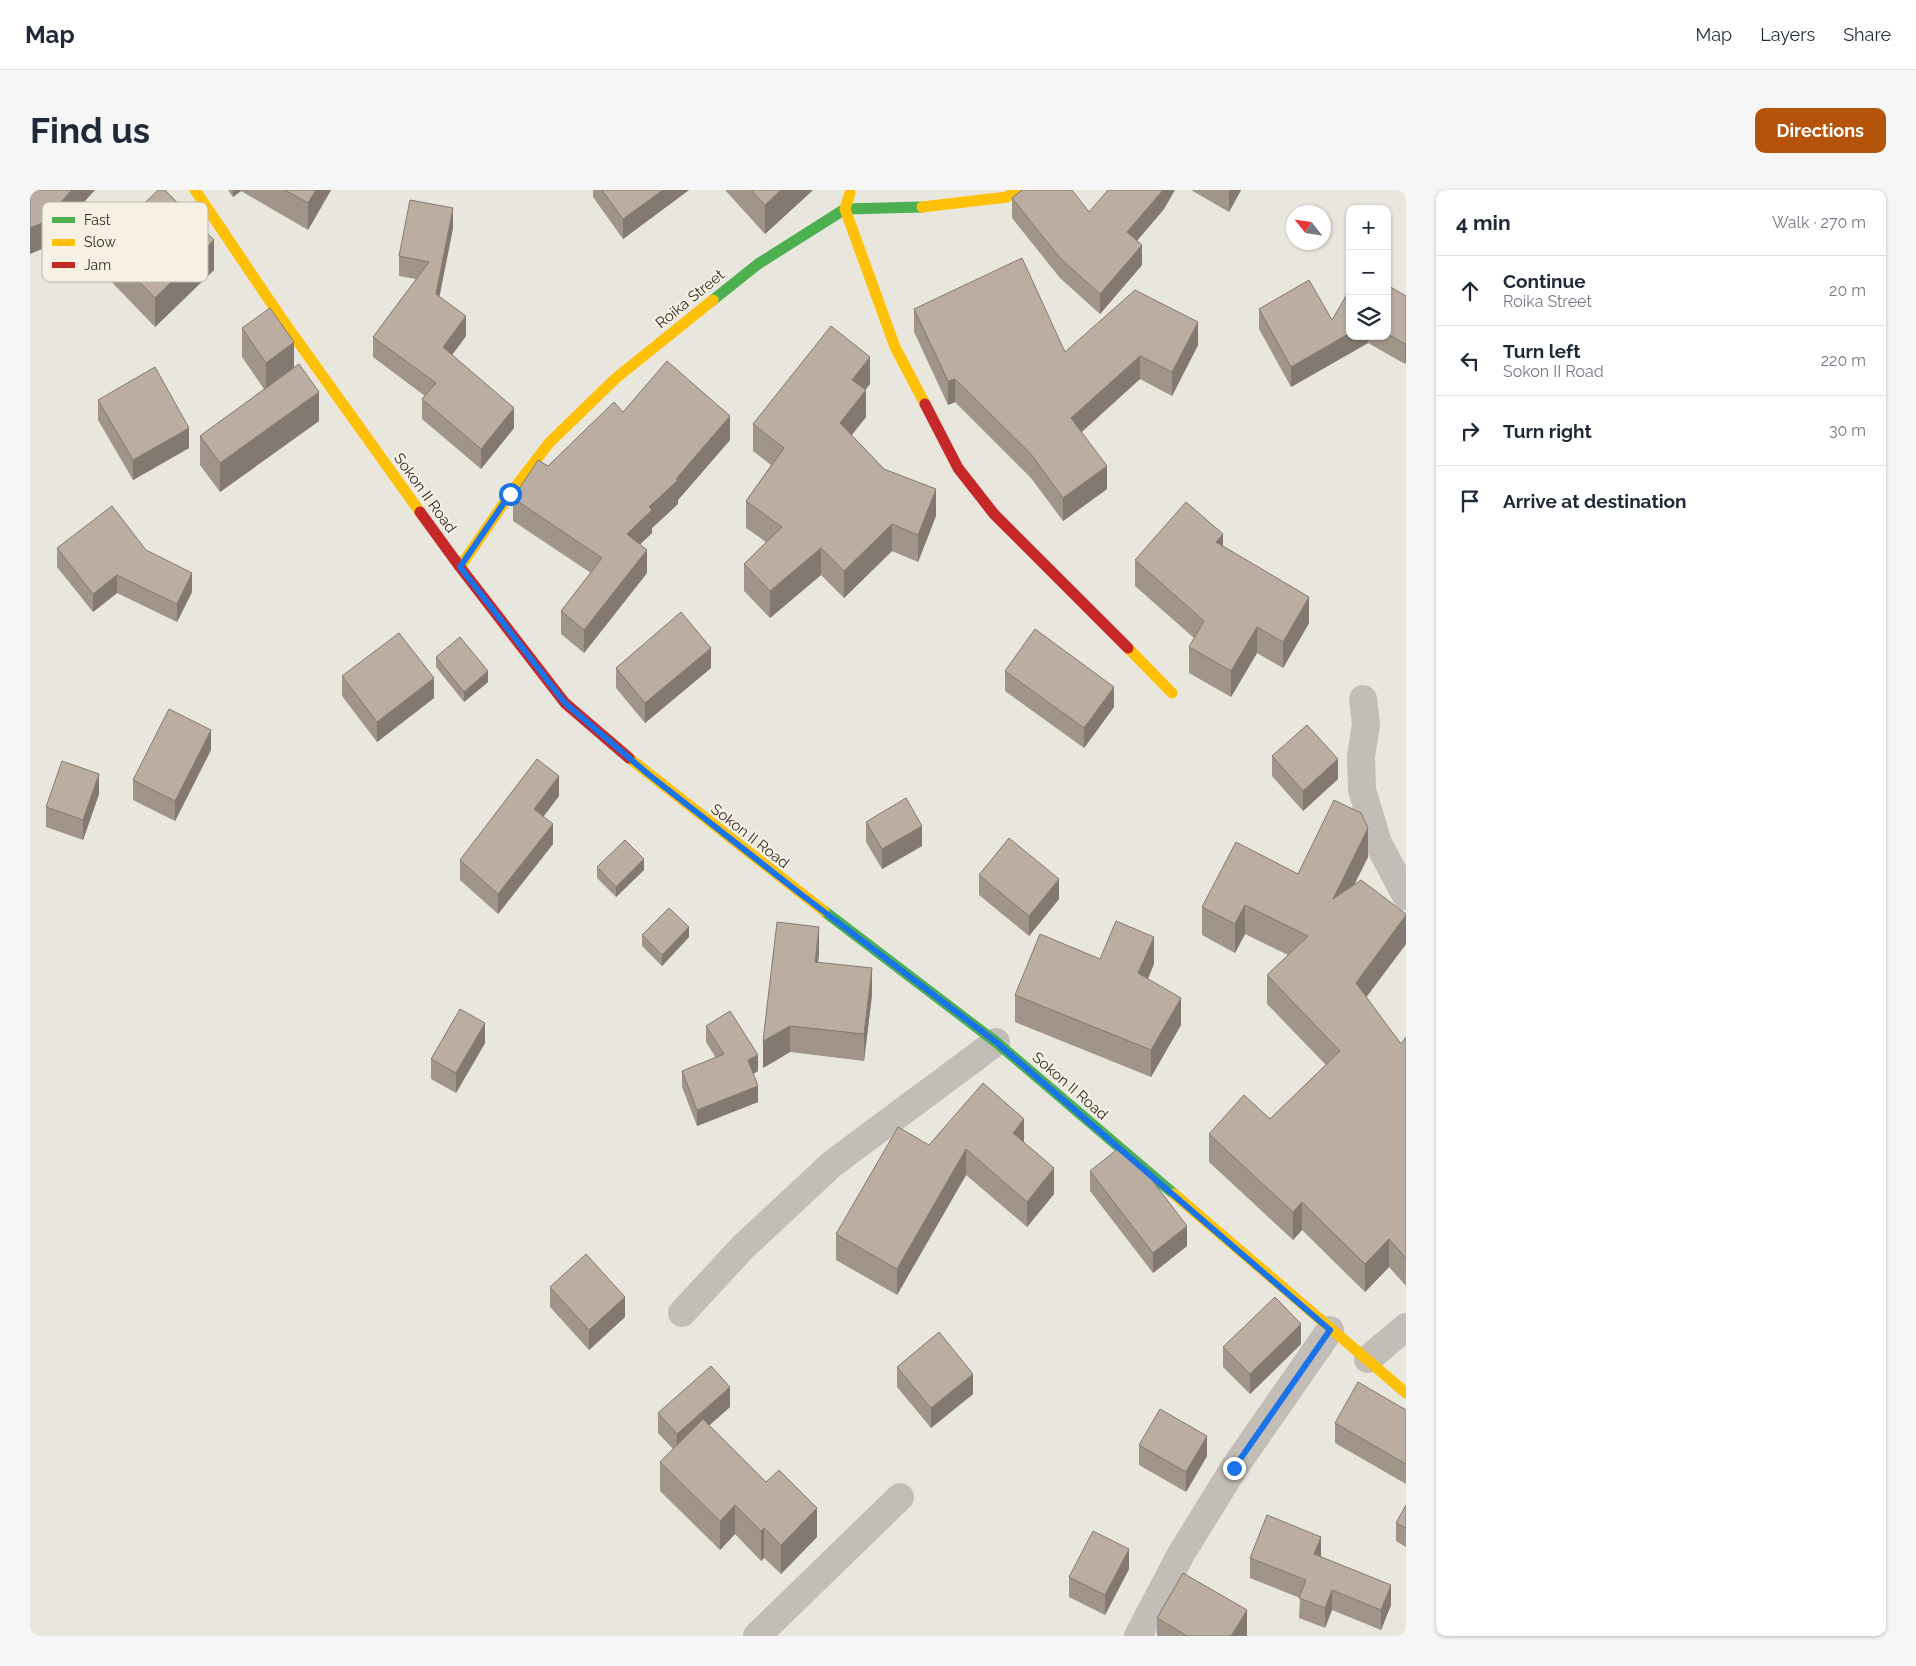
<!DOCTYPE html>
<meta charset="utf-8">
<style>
:root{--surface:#fff;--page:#f6f6f7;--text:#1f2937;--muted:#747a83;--line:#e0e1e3;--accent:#b45309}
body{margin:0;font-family:Raleway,sans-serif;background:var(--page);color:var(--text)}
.controls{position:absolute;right:15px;top:15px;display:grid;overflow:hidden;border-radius:10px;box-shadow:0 1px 4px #0004}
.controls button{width:45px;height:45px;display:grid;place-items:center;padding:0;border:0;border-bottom:1px solid var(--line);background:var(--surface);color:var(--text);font:25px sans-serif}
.compass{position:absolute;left:1256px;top:15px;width:45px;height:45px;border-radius:50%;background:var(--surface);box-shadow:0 1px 4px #0004;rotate:300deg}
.stop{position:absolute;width:15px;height:15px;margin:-11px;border:4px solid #1a73e8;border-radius:50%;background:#fff}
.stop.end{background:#1a73e8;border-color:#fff;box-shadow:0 1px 5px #0008}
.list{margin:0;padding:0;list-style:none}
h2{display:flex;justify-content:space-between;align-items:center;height:65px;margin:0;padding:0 20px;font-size:21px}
h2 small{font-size:16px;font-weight:400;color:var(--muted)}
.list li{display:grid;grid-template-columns:32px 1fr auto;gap:15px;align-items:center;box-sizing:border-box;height:70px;padding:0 20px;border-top:1px solid var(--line)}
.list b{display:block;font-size:19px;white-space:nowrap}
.list p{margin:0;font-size:16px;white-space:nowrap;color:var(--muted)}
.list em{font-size:16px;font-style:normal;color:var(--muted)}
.icon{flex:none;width:28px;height:28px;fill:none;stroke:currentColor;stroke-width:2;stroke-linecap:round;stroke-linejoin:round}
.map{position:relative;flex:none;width:1376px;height:1446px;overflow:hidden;border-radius:10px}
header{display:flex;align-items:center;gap:30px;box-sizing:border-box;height:70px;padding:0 25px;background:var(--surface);border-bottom:1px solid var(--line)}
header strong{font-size:24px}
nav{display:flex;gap:28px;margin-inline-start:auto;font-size:18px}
.intro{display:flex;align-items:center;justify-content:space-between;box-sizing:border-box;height:120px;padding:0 30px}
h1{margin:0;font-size:35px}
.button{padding:12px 22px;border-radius:10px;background:var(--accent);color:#fff;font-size:18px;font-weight:700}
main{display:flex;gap:30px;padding:0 30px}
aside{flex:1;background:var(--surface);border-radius:10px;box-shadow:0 1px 4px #0004}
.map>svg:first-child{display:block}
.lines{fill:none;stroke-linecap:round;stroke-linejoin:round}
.street{stroke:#c2bdb6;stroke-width:28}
.fast{stroke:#4caf50;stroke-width:11}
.slow{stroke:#ffc107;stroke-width:11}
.jam{stroke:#c62828;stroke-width:11}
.wall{fill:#a1958a}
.shaded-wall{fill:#837970}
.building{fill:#bbada0;stroke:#837970}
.route{stroke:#1a73e8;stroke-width:6}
.labels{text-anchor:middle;stroke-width:4;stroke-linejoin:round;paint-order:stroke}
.street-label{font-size:15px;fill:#312b26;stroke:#f7f1e3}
.key{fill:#f7f1e3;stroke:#bcb6aa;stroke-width:1}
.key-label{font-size:14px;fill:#312b26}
</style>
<header>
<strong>Map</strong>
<nav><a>Map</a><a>Layers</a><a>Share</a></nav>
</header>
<div class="intro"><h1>Find us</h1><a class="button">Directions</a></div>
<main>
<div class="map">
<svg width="1376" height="1446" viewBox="0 0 1376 1446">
<rect width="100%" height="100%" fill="#e9e6dd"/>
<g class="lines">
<g class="street">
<path d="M1333,509L1336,534L1331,567L1332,600L1348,653L1376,706"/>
<path d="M652,1123L713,1057L802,974L966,852"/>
<path d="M1338,1169L1376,1137"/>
<path d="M727,1446L870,1307"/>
<path d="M1108,1446L1151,1364L1204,1278L1300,1140"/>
</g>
<g class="fast">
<path d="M683,110L728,74L815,19L892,17"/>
<path d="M794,721L966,852L1144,1004"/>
</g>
<g class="slow">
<path d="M165,0L254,132L390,322"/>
<path d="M820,3L815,19L865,157L895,214"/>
<path d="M892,17L977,7L987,0"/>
<path d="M430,377L480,304L519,253L586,188L683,110"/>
<path d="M1098,458L1142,503"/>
<path d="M599,568L794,721"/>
<path d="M1144,1004L1376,1203"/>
</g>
<g class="jam">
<path d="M895,214L928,278L964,324L1098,458"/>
<path d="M390,322L430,377L535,513L599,568"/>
</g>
</g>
<g class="wall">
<path d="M198,0H301L278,40L211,1L203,7Z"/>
<path d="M563,0H659L593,49L563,7Z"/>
<path d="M695,0H783L735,44Z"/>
<path d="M1161,0H1211L1199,22Z"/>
<path d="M982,8L1059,22L1134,19L1107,51L1112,75L1070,124L1030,88L982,28Z"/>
<path d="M423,38L409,107L436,146L422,165L484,238L451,279L392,229V209L395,206L343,167V147L386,89L369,86V66Z"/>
<path d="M73,54L184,80L125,137L73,83Z"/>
<path d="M1357,95L1376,106L1375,174L1338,153L1261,197L1229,139V119L1302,130L1320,146H1357Z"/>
<path d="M884,119L1035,162L1168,155L1142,206L1110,189L1052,242L1077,299L1033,331L1001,288L925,212L918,215L884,142Z"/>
<path d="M212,138L264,178L289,231L190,302L170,275V246L234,199L212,167Z"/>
<path d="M840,194L835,200L836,227L821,245L854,279L906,326L888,372L862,361L814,408L791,385L740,428L714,401V374L736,352L716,338V311L741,275L723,261V234Z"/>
<path d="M68,210L159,258L103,290L68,230Z"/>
<path d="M593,222L700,250L648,310V314L622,338V343L610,354L617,383L554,463L531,444V421L561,383L483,331V308L518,276Z"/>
<path d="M1193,356L1279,433L1253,478L1227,463L1201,507L1159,483V457L1164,448L1105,396V370Z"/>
<path d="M27,358L116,360L162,402L147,432L87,403L63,422L27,377Z"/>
<path d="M406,467L458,492L434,512L406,477Z"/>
<path d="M586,478H681L615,533L586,498Z"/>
<path d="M975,481L1084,517L1054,558L975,501Z"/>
<path d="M312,486L404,508L347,552L312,506Z"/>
<path d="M181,560L145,631L103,610V590Z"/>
<path d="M1242,566L1308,589L1273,621L1242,586Z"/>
<path d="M69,604L53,650L16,637V617Z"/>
<path d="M529,606L513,627L523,654L468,724L430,690V670Z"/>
<path d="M836,632L892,656L852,679L836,652Z"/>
<path d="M1338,667L1324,695L1376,754L1336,807L1371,854L1376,847V1096L1359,1077L1335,1102L1272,1040L1263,1050L1179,972V944L1240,929L1296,875L1237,814V785L1258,765L1215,744L1205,763L1172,745V717L1268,684Z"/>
<path d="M567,677L614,680L586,707L567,688Z"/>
<path d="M949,685L1029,709L999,746L949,705Z"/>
<path d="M612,745L659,747L632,776L612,756Z"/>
<path d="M789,764L788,772L842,805L834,871L760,862L733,878Z"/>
<path d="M1070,769L1124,774L1118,789L1151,835L1121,887L985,832V805Z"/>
<path d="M676,836L728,881L723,884L728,912L667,936L652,897V881L686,868L676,852Z"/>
<path d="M455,853L426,903L401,889V869Z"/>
<path d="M994,953L1024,1004L997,1037L936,985L867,1105L806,1070V1044L899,955Z"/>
<path d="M1060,981L1157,1056L1123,1083L1060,1001Z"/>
<path d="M520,1097L595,1127L559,1160L520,1117Z"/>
<path d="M1271,1154L1220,1204L1193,1177V1157Z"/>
<path d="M867,1177L943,1204L901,1238L867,1197Z"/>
<path d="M700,1217L679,1235L787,1347L751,1384L734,1368L731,1371L705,1344L690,1360L630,1301V1272L643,1259L628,1243V1223Z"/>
<path d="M1376,1220V1294L1305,1253V1233Z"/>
<path d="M1109,1255L1177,1266L1156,1302L1109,1275Z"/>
<path d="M1376,1315V1357L1366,1351V1333Z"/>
<path d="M1290,1367L1361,1415L1351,1440L1302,1420L1295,1438L1269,1428L1270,1408L1220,1388V1368Z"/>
<path d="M1099,1379L1075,1425L1039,1407V1387Z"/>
<path d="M1127,1428L1217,1446H1127Z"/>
</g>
<g class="shaded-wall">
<path d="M42,0H65L12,59L0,64V38Z"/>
<path d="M203,0H211V1L203,7Z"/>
<path d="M286,0H301L278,40V13Z"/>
<path d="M633,0H659L593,49V29Z"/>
<path d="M751,0H783L735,44V15Z"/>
<path d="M1133,0H1145L1134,19L1097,62V42Z"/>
<path d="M1200,0H1211L1199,22V2Z"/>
<path d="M423,18V38L406,124V104Z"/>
<path d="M184,50V80L125,137V108Z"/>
<path d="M1112,55V75L1070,124V104Z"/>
<path d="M436,126V146L413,177V157Z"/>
<path d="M1168,132V155L1142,206V182Z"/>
<path d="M1320,143V146H1338V153L1261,197V177Z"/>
<path d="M264,152V181L236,202V173Z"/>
<path d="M1376,152V172L1375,174V154Z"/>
<path d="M1110,166V189L1041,251V228Z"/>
<path d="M840,167V194L822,217V190Z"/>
<path d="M925,189V212L918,215V191Z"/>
<path d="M836,200V227L810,260V233Z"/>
<path d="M289,202V231L190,302V273Z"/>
<path d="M484,218V238L451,279V259Z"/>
<path d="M700,226V250L648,310V314L622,338V343L597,367V344L619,317L646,289Z"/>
<path d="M159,238V258L103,290V270Z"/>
<path d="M1077,276V299L1033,331V308Z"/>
<path d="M906,299V326L888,372V345Z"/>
<path d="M862,334V361L814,408V381Z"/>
<path d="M1193,344V370L1186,352Z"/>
<path d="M791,358V385L740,428V401Z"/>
<path d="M617,360V383L554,463V440Z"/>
<path d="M162,383V402L147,432V414Z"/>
<path d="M87,385V403L63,422V404Z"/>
<path d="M1279,407V433L1253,478V452Z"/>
<path d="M1227,437V463L1201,507V481Z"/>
<path d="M681,458V478L615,533V513Z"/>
<path d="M458,481V492L434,512V502Z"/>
<path d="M404,488V508L347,552V532Z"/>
<path d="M1084,497V517L1054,558V538Z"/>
<path d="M181,540V560L145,631V611Z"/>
<path d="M1308,569V589L1273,621V601Z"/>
<path d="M69,584V604L53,650V630Z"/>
<path d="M529,586V606L504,639V619Z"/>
<path d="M523,634V654L468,724V704Z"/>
<path d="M892,636V656L852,679V659Z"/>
<path d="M1338,638V667L1303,737V709Z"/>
<path d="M614,669V680L586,707V697Z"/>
<path d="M1029,689V709L999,746V726Z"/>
<path d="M1215,715V744L1205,763V734Z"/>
<path d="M1376,725V754L1326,821V793Z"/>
<path d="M659,737V747L632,776V765Z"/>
<path d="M789,737V764L785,799V772Z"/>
<path d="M1124,747V774L1108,810V783Z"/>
<path d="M842,778V805L834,871V844Z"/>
<path d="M1151,808V835L1121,887V860Z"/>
<path d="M455,833V853L426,903V883Z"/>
<path d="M760,836V862L733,878V851Z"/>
<path d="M728,865V881L718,887V870Z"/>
<path d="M728,896V912L667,936V920Z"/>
<path d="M994,929V955L983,943Z"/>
<path d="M936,959V985L867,1105V1079Z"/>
<path d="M1024,978V1004L997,1037V1012Z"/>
<path d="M1272,1012V1040L1263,1050V1022Z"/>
<path d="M1157,1036V1056L1123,1083V1063Z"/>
<path d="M1359,1049V1077L1335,1102V1074Z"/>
<path d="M595,1107V1127L559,1160V1140Z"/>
<path d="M1271,1134V1154L1220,1204V1184Z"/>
<path d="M943,1184V1204L901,1238V1218Z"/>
<path d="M700,1197V1217L647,1264V1244Z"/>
<path d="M1177,1246V1266L1156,1302V1282Z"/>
<path d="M705,1315V1344L690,1360V1331Z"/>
<path d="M787,1318V1347L751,1384V1355Z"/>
<path d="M734,1338V1368L731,1371V1341Z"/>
<path d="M1291,1347V1367L1284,1364Z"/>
<path d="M1099,1359V1379L1075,1425V1405Z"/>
<path d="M1361,1395V1415L1351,1440V1420Z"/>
<path d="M1302,1400V1420L1295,1438V1418Z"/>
<path d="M1217,1420V1446H1201Z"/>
</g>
<g class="building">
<path d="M0,0H42L12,33L0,38Z"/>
<path d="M128,0H135L184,50L125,108L73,54Z"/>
<path d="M255,0H286L278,13Z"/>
<path d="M572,0H633L593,29Z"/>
<path d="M721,0H751L735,15Z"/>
<path d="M992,0H1042L1059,22L1078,0H1133L1097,42L1112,55L1070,104L1030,68L982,8Z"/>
<path d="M380,10L423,18L406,104L436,126L413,157L484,218L451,259L392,209L406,193L343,147L399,72L369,66Z"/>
<path d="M992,68L1035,162L1105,100L1168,132L1142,182L1110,166L1041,228L1077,276L1033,308L1001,264L925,189L918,191L884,119Z"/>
<path d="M1279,90L1302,130L1320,99V143L1261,177L1229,119Z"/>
<path d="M1357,95L1376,106V152L1375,154L1357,144Z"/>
<path d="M240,118L264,152L236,173L212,138Z"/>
<path d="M801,136L840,167L822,190L836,200L810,233L854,279L906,299L888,345L862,334L814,381L791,358L740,401L714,374L752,337L716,311L754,258L723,234Z"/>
<path d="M637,171L700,226L646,289L648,290L619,317L622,320L597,344L617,360L554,440L531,421L572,368L483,308L508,270L518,276L584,212L593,222Z"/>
<path d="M269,174L289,202L190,273L170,246Z"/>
<path d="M125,177L159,238L103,270L68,210Z"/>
<path d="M1156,312L1193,344L1186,352L1279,407L1253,452L1227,437L1201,481L1159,457L1174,431L1105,370Z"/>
<path d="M82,316L116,360L162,383L147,414L87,385L63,404L27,358Z"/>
<path d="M651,422L681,458L615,513L586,478Z"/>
<path d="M1005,439L1084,497L1054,538L975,481Z"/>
<path d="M369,443L404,488L347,532L312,486Z"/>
<path d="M430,447L458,481L434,502L406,467Z"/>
<path d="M139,519L181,540L145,611L103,590Z"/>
<path d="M1277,535L1308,569L1273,601L1242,566Z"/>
<path d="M507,569L529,586L504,619L523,634L468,704L430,670Z"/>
<path d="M32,571L69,584L53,630L16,617Z"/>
<path d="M876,608L892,636L852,659L836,632Z"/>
<path d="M1304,610L1331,623L1338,638L1303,709L1331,690L1376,724V725L1326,793L1371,854L1376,847V1068L1359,1049L1335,1074L1272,1012L1263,1022L1179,944L1214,905L1240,929L1310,861L1237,785L1278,746L1215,715L1205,734L1172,717L1206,652L1268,684Z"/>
<path d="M979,648L1029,689L999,726L949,685Z"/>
<path d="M595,650L614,669L586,697L567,677Z"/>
<path d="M639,718L659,737L632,765L612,745Z"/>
<path d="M1086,731L1124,747L1108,783L1151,808L1121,860L985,805L1010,744L1070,769Z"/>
<path d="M747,732L789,737L785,772L842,778L834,844L760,836L733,851Z"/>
<path d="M430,819L455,833L426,883L401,869Z"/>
<path d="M700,821L728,865L718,870L728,896L667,920L652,881L694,864L676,836Z"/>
<path d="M953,893L994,929L983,943L1024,978L997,1012L936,959L867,1079L806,1044L868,937L899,955Z"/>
<path d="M1089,958L1112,977L1157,1036L1123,1063L1060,981Z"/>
<path d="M556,1064L595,1107L559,1140L520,1097Z"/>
<path d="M1245,1107L1271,1134L1220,1184L1193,1157Z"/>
<path d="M909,1142L943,1184L901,1218L867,1177Z"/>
<path d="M681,1176L700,1197L647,1244L628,1223Z"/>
<path d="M1328,1192L1376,1220V1274L1305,1233Z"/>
<path d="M1130,1219L1177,1246L1156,1282L1109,1255Z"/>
<path d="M673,1229L736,1292L749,1280L787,1318L751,1355L734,1338L731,1341L705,1315L690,1331L630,1272Z"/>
<path d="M1376,1315V1338L1366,1333Z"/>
<path d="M1237,1325L1291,1347L1284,1364L1361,1395L1351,1420L1302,1400L1295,1418L1269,1408L1276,1390L1220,1368Z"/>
<path d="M1063,1341L1099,1359L1075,1405L1039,1387Z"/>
<path d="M1153,1383L1217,1420L1201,1446H1157L1127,1428Z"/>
</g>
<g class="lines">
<path class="route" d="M480,304L430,377L535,513L618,584L772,705L966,852L1300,1140L1204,1278"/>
</g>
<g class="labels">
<g class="street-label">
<text transform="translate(660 109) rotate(-39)" y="5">Roika Street</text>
<text transform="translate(395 303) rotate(54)" y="5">Sokon II Road</text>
<text transform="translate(720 646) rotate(38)" y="5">Sokon II Road</text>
<text transform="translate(1040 896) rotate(41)" y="5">Sokon II Road</text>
</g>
</g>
<rect x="12" y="12" width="166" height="80" rx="8" class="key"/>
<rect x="22" y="27" width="23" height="6" fill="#4caf50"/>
<rect x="22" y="49" width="23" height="7" fill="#ffc107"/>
<rect x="22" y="72" width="23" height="6" fill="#c62828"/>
<g class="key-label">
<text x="54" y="35">Fast</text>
<text x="54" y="57">Slow</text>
<text x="54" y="80">Jam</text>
</g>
</svg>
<div class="controls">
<button>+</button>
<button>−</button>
<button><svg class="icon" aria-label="layers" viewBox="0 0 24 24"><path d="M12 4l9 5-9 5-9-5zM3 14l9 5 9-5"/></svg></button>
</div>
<svg class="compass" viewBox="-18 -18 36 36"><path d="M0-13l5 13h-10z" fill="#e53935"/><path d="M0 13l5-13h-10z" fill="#747a83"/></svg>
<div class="stop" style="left:480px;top:304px"></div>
<div class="stop end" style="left:1204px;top:1278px"></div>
</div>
<aside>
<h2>4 min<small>Walk · 270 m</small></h2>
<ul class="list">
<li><svg class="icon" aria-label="ahead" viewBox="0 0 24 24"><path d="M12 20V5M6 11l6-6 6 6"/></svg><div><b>Continue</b><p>Roika Street</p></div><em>20 m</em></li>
<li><svg class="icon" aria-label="left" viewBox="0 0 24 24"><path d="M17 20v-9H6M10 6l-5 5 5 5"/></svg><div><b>Turn left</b><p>Sokon II Road</p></div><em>220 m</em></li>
<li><svg class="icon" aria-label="right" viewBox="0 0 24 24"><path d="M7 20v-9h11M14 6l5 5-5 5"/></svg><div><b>Turn right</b></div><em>30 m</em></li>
<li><svg class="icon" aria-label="arrive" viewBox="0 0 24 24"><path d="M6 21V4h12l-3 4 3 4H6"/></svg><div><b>Arrive at destination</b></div></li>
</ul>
</aside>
</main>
